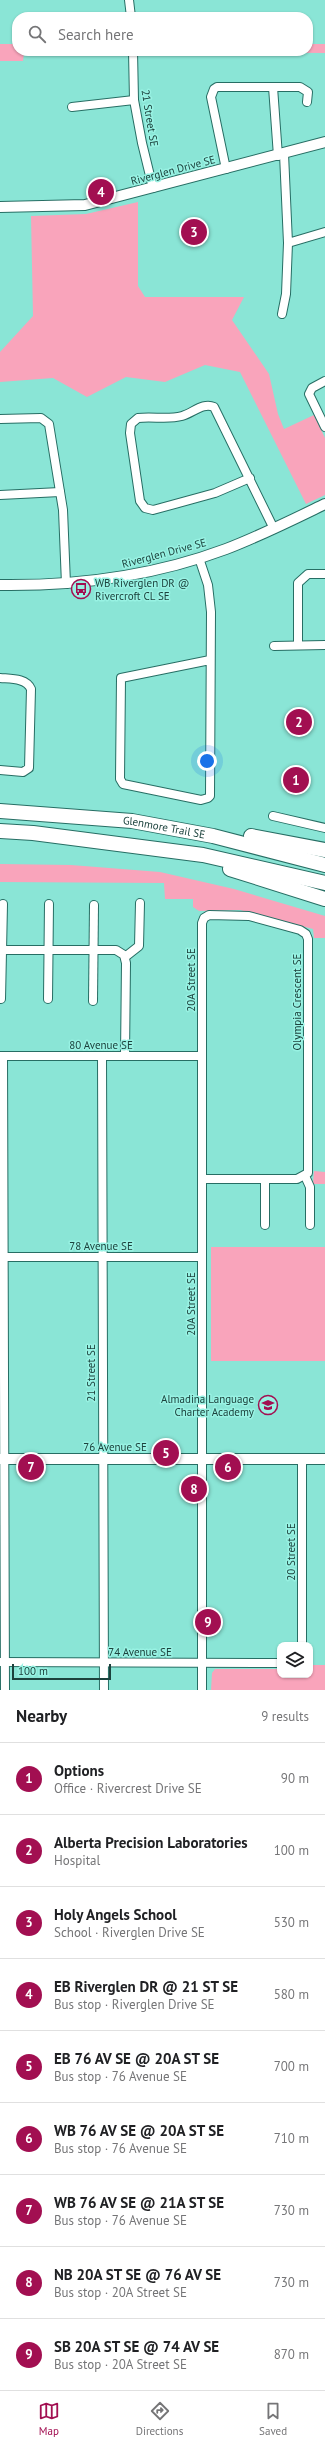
<!DOCTYPE html>
<meta charset="utf-8">
<style>
:root{--surface:#fff;--page:#f6f6f6;--text:#202124;--muted:#757577;--line:#e0e0e0;--accent:#a20f51}
body{margin:0;font-family:"PT Sans",sans-serif;background:var(--page);color:var(--text)}
.controls{position:absolute;right:12px;bottom:12px;display:grid;overflow:hidden;border-radius:8px;box-shadow:0 1px 3px #0004}
.controls button{width:36px;height:36px;display:grid;place-items:center;padding:0;border:0;border-bottom:1px solid var(--line);background:var(--surface);color:var(--text);font:20px sans-serif}
.scale{position:absolute;left:12px;bottom:10px;width:99px;box-sizing:border-box;padding-left:4px;border:2px solid #1c423d;border-top:0;font-size:11px;line-height:14px;white-space:nowrap;color:#1c423d;-webkit-text-stroke:3px #98f2e3;paint-order:stroke}
.you{position:absolute;left:207px;top:761px;width:14px;height:14px;margin:-10px;border:3px solid #fff;border-radius:50%;background:#1a73e8;box-shadow:0 0 0 6px #1a73e833}
.badge{display:grid;place-items:center;width:26px;height:26px;border-radius:50%;background:var(--accent);color:#fff;font-size:13px;font-weight:700}
.pin{position:absolute;translate:-50% -50%;border:2px solid #fff;box-shadow:0 1px 4px #0006}
.list{margin:0;padding:0;list-style:none}
h2{display:flex;justify-content:space-between;align-items:center;height:52px;margin:0;padding:0 16px;font-size:17px}
h2 small{font-size:13px;font-weight:400;color:var(--muted)}
.list li{display:grid;grid-template-columns:26px 1fr auto;gap:12px;align-items:center;box-sizing:border-box;height:72px;padding:0 16px;border-top:1px solid var(--line)}
.list b{display:block;font-size:15px;white-space:nowrap}
.list p{margin:0;font-size:13px;white-space:nowrap;color:var(--muted)}
.list em{font-size:13px;font-style:normal;color:var(--muted)}
.icon{flex:none;width:22px;height:22px;fill:none;stroke:currentColor;stroke-width:2;stroke-linecap:round;stroke-linejoin:round}
.map{position:relative;flex:none;width:325px;height:1690px;overflow:hidden}
.search{position:absolute;background:var(--surface);box-shadow:0 1px 3px #0004;left:12px;right:12px;top:12px;height:44px;display:flex;align-items:center;gap:10px;box-sizing:border-box;padding:0 14px;border-radius:16px;color:var(--muted);font-size:15px}
.sheet{height:700px;background:var(--surface)}
nav{display:flex;justify-content:space-around;align-items:center;box-sizing:border-box;height:56px;border-top:1px solid var(--line);background:var(--surface);font-size:11px;color:var(--muted)}
nav a{display:grid;justify-items:center;gap:2px}
nav .on{color:var(--accent)}
.map>svg:first-child{display:block}
.green{fill:#f9a4bb}
.lines{fill:none;stroke-linecap:round;stroke-linejoin:round}
.minor-casing{stroke:#276e64;stroke-width:10}
.tertiary-casing{stroke:#276e64;stroke-width:12}
.motorway-casing{stroke:#276e64;stroke-width:16}
.minor{stroke:#fff;stroke-width:8}
.tertiary{stroke:#fff;stroke-width:10}
.motorway{stroke:#fff;stroke-width:14}
.labels{text-anchor:middle;stroke-width:3;stroke-linejoin:round;paint-order:stroke}
.street-label{font-size:11px;fill:#1c423d;stroke:#98f2e3}
.poi-label{font-size:11px;fill:#1c423d;stroke:#98f2e3;text-anchor:start}
</style>
<div class="map">
<svg width="325" height="1690" viewBox="0 0 325 1690">
<rect width="100%" height="100%" fill="#8ae5d6"/>
<g class="green">
<path d="M0,44H17V51L125,52L24,53L23,61H0Z"/>
<path d="M308,44H325V53L142,52L308,51Z"/>
<path d="M138,202V286L145,297H244L232,320L269,374L278,414L284,429L314,415L325,438V495L306,504L240,372L205,365L165,382L126,377L87,397L53,378L0,382V352L33,316L31,216L86,214Z"/>
<path d="M0,864L71,865L160,872L234,889L325,916V938H314L313,929L240,910L199,911L193,907V899H165L164,883L0,882Z"/>
<path d="M314,1171L325,1172V1184H313Z"/>
<rect x="211" y="1247" width="114" height="114"/>
<path d="M310,1665H325V1690H211L212,1673L215,1669H280V1675H310Z"/>
</g>
<g class="lines">
<defs>
<g id="minor">
<path d="M129,0L131,17"/>
<path d="M133,51L134,100L142,143L153,188"/>
<path d="M273,87L278,156"/>
<path d="M72,107L134,100"/>
<path d="M284,154L288,243L325,232"/>
<path d="M226,169L211,97L214,89L217,87H300L308,92L307,102"/>
<path d="M282,314L286,294L288,243"/>
<path d="M325,381L312,388L309,394L325,427"/>
<path d="M0,419L41,418L49,424L63,510L66,584"/>
<path d="M250,478L215,493L153,510L145,508L140,501L130,433L131,424L138,418C153,416 167,420 182,416C193,413 203,402 214,407L274,529"/>
<path d="M0,495L60,492"/>
<path d="M199,558L208,585L211,612L210,796L208,798L201,800L123,784L120,779L121,678L210,660"/>
<path d="M298,645V583L308,574H325"/>
<path d="M274,646L325,645"/>
<path d="M0,678C11,679 26,678 31,689L29,768L23,772L0,770"/>
<path d="M273,816L325,828"/>
<path d="M0,950H116L124,955L126,963L125,1056"/>
<path d="M125,957L139,946L140,903"/>
<path d="M1,999L3,904"/>
<path d="M48,999L49,904"/>
<path d="M93,1001L94,905"/>
<path d="M0,1056H202"/>
<path d="M3,1056L5,1690"/>
<path d="M102,1056L104,1690"/>
<path d="M305,1176L310,1187V1225"/>
<path d="M202,1179H297L308,1173V939L306,934L300,930L249,916L209,915L204,918L202,923V1690"/>
<path d="M265,1179V1225"/>
<path d="M0,1257H202"/>
<path d="M302,1459V1645"/>
<path d="M1,1662L280,1663"/>
</g>
<g id="tertiary">
<path d="M0,207L85,205L325,142"/>
<path d="M0,585C77,586 154,576 226,549C260,536 292,520 325,504"/>
<path d="M0,1459H325"/>
</g>
<g id="motorway">
<path id="s1" d="M0,811L132,821L213,836L325,865"/>
<path d="M0,831L33,833L203,855L325,883"/>
<path d="M251,836L325,850"/>
<path d="M230,869L325,899"/>
</g>
</defs>
<use href="#minor" class="minor-casing"/>
<use href="#tertiary" class="tertiary-casing"/>
<use href="#motorway" class="motorway-casing"/>
<use href="#minor" class="minor"/>
<use href="#tertiary" class="tertiary"/>
<use href="#motorway" class="motorway"/>
</g>
<defs>
<symbol id="bus-ring" viewBox="-11 -11 22 22"><circle r="9.5" fill="#98f2e3" stroke="#a20f51" stroke-width="1.5"/><path d="M-5-6H5V4H4V6H2V4H-2V6H-4V4H-5ZM-3.5-4V0h7V-4ZM-3.5 1.2v1.5H-2V1.2ZM2 1.2v1.5H3.5V1.2Z" fill="#a20f51"/></symbol>
<symbol id="school-ring" viewBox="-11 -11 22 22"><circle r="9.5" fill="#98f2e3" stroke="#a20f51" stroke-width="1.5"/><path d="M0-5L7-2L0 1L-7-2ZM-4 1L0 2.5L4 1V4Q0 6-4 4Z" fill="#a20f51"/></symbol>
</defs>
<g fill-rule="evenodd">
<use href="#bus-ring" x="70" y="578" width="22" height="22"/>
<use href="#school-ring" x="257" y="1394" width="22" height="22"/>
</g>
<g class="labels">
<g class="street-label">
<text transform="translate(150 118) rotate(81)" y="4">21 Street SE</text>
<text transform="translate(173 170) rotate(-15)" y="4">Riverglen Drive SE</text>
<text transform="translate(164 553) rotate(-15)" y="4">Riverglen Drive SE</text>
<text dy="4" stroke="none"><textPath href="#s1" startOffset="165">Glenmore Trail SE</textPath></text>
<text transform="translate(191 980) rotate(-90)" y="4">20A Street SE</text>
<text transform="translate(297 1002) rotate(-90)" y="4">Olympia Crescent SE</text>
<text x="101" y="1049">80 Avenue SE</text>
<text x="101" y="1250">78 Avenue SE</text>
<text transform="translate(191 1304) rotate(-90)" y="4">20A Street SE</text>
<text transform="translate(91 1373) rotate(-90)" y="4">21 Street SE</text>
<text x="115" y="1451">76 Avenue SE</text>
<text transform="translate(291 1552) rotate(-90)" y="4">20 Street SE</text>
<text x="140" y="1656">74 Avenue SE</text>
</g>
<g class="poi-label">
<text x="95" y="587">WB Riverglen DR @<tspan x="95" dy="13">Rivercroft CL SE</tspan></text>
<text x="254" y="1403" text-anchor="end">Almadina Language<tspan x="254" dy="13">Charter Academy</tspan></text>
</g>
</g>
</svg>
<div class="controls">
<button><svg class="icon" aria-label="layers" viewBox="0 0 24 24"><path d="M12 4l9 5-9 5-9-5zM3 14l9 5 9-5"/></svg></button>
</div>
<div class="scale">100 m</div>
<div class="you"></div>
<div class="pin badge" style="left:296px;top:780px">1</div>
<div class="pin badge" style="left:299px;top:722px">2</div>
<div class="pin badge" style="left:194px;top:232px">3</div>
<div class="pin badge" style="left:101px;top:192px">4</div>
<div class="pin badge" style="left:166px;top:1453px">5</div>
<div class="pin badge" style="left:228px;top:1467px">6</div>
<div class="pin badge" style="left:31px;top:1467px">7</div>
<div class="pin badge" style="left:194px;top:1489px">8</div>
<div class="pin badge" style="left:208px;top:1622px">9</div>
<div class="search"><svg class="icon" aria-label="search" viewBox="0 0 24 24"><circle cx="10" cy="10" r="6"/><path d="M15 15l6 6"/></svg>Search here</div>
</div>
<section class="sheet">
<h2>Nearby<small>9 results</small></h2>
<ul class="list">
<li><span class="badge">1</span><div><b>Options</b><p>Office · Rivercrest Drive SE</p></div><em>90 m</em></li>
<li><span class="badge">2</span><div><b>Alberta Precision Laboratories</b><p>Hospital</p></div><em>100 m</em></li>
<li><span class="badge">3</span><div><b>Holy Angels School</b><p>School · Riverglen Drive SE</p></div><em>530 m</em></li>
<li><span class="badge">4</span><div><b>EB Riverglen DR @ 21 ST SE</b><p>Bus stop · Riverglen Drive SE</p></div><em>580 m</em></li>
<li><span class="badge">5</span><div><b>EB 76 AV SE @ 20A ST SE</b><p>Bus stop · 76 Avenue SE</p></div><em>700 m</em></li>
<li><span class="badge">6</span><div><b>WB 76 AV SE @ 20A ST SE</b><p>Bus stop · 76 Avenue SE</p></div><em>710 m</em></li>
<li><span class="badge">7</span><div><b>WB 76 AV SE @ 21A ST SE</b><p>Bus stop · 76 Avenue SE</p></div><em>730 m</em></li>
<li><span class="badge">8</span><div><b>NB 20A ST SE @ 76 AV SE</b><p>Bus stop · 20A Street SE</p></div><em>730 m</em></li>
<li><span class="badge">9</span><div><b>SB 20A ST SE @ 74 AV SE</b><p>Bus stop · 20A Street SE</p></div><em>870 m</em></li>
</ul>
</section>
<nav>
<a class="on"><svg class="icon" aria-label="map" viewBox="0 0 24 24"><path d="M3 6l6-2 6 2 6-2v14l-6 2-6-2-6 2zM9 4v14M15 6v14"/></svg>Map</a>
<a><svg class="icon" aria-label="directions" viewBox="0 0 24 24"><path d="M12 3l9 9-9 9-9-9zM9 14v-3h6M13 9l2 2-2 2"/></svg>Directions</a>
<a><svg class="icon" aria-label="saved" viewBox="0 0 24 24"><path d="M7 4h10v16l-5-4-5 4z"/></svg>Saved</a>
</nav>
